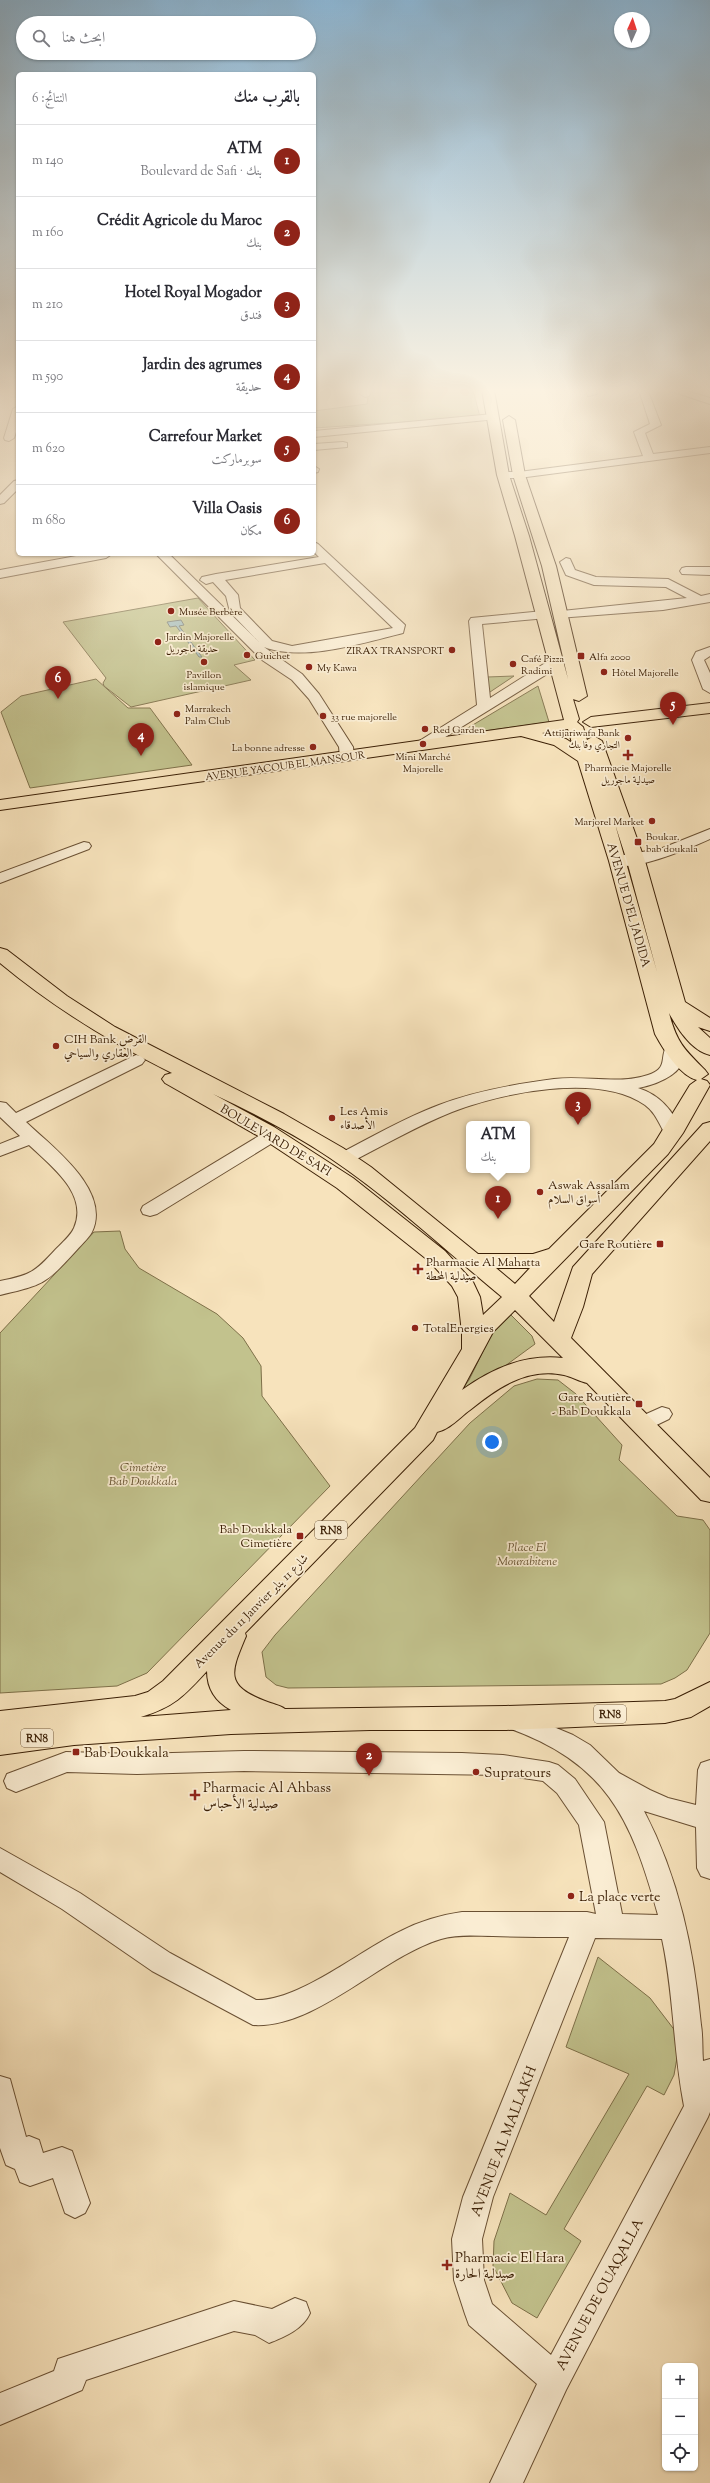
<!DOCTYPE html>
<html lang="ar">
<meta charset="utf-8">
<style>
:root{--surface:#fff;--page:#f2f2f3;--text:#2b2b33;--muted:#7c7c81;--line:#e1e1e2;--accent:#8f2418}
body{margin:0;font-family:"Sorts Mill Goudy",Amiri,serif;background:var(--page);color:var(--text);direction:rtl}
.controls{position:absolute;right:12px;bottom:12px;display:grid;overflow:hidden;border-radius:6px;box-shadow:0 1px 3px #0004}
.controls button{width:36px;height:36px;display:grid;place-items:center;padding:0;border:0;border-bottom:1px solid var(--line);background:var(--surface);color:var(--text);font:20px sans-serif}
.compass{position:absolute;left:614px;top:12px;width:36px;height:36px;border-radius:50%;background:var(--surface);box-shadow:0 1px 3px #0004;rotate:3deg}
.you{position:absolute;left:492px;top:1442px;width:14px;height:14px;margin:-10px;border:3px solid #fff;border-radius:50%;background:#1a73e8;box-shadow:0 0 0 6px #1a73e833}
.badge{display:grid;place-items:center;width:26px;height:26px;border-radius:50%;background:var(--accent);color:#fff;font-size:13px;font-weight:700}
.pin{position:absolute;translate:-50% -33px;filter:drop-shadow(0 1px 2px #0008)}
.pin::after{content:'';position:absolute;top:21px;width:14px;height:12px;background:inherit;clip-path:polygon(0 0,100% 0,50% 100%)}
.popup{position:absolute;left:466px;top:1121px;width:64px;height:52px;box-sizing:border-box;display:grid;place-content:center;border-radius:6px;background:var(--surface);filter:drop-shadow(0 1px 3px #0005);font-size:13px;white-space:nowrap;color:var(--muted)}
.popup b{font-size:15px;color:var(--text)}
.popup::after{content:'';position:absolute;left:50%;top:100%;margin-left:-8px;border:8px solid transparent;border-top-color:var(--surface)}
.list{margin:0;padding:0;list-style:none}
h2{display:flex;justify-content:space-between;align-items:center;height:52px;margin:0;padding:0 16px;font-size:17px}
h2 small{font-size:13px;font-weight:400;color:var(--muted)}
.list li{display:grid;grid-template-columns:26px 1fr auto;gap:12px;align-items:center;box-sizing:border-box;height:72px;padding:0 16px;border-top:1px solid var(--line)}
.list b{display:block;font-size:15px;white-space:nowrap}
.list p{margin:0;font-size:13px;white-space:nowrap;color:var(--muted)}
.list em{font-size:13px;font-style:normal;color:var(--muted)}
.icon{flex:none;width:22px;height:22px;fill:none;stroke:currentColor;stroke-width:2;stroke-linecap:round;stroke-linejoin:round}
.map{position:relative;flex:none;width:710px;height:2483px;overflow:hidden;direction:ltr}
.search{position:absolute;background:var(--surface);box-shadow:0 1px 3px #0004;left:16px;top:16px;width:300px;height:44px;display:flex;align-items:center;gap:10px;box-sizing:border-box;padding:0 14px;border-radius:22px;color:var(--muted);font-size:15px}
.panel{position:absolute;background:var(--surface);box-shadow:0 1px 3px #0004;left:16px;top:72px;width:300px;height:484px;border-radius:6px;direction:rtl}
.map>svg:first-child{display:block}
.green{fill:#c2c28d;stroke:#7e7049}
.water{fill:#a2bbbb;stroke:#797d72}
.lines{fill:none;stroke-linecap:round;stroke-linejoin:round}
.minor-casing{stroke:#6a5033;stroke-width:2}
.major-casing{stroke:#3b1f05;stroke-width:2}
.minor{fill:#faedd3;fill-rule:evenodd}
.major{fill:#f7e3bc;fill-rule:evenodd}
.poi-dot{fill:#8f2418;stroke:#faedd3;stroke-width:1.5}
.labels{text-anchor:middle;stroke-width:3.5;stroke-linejoin:round;paint-order:stroke}
.far-poi-label{font-size:10px;fill:#3b1f05;stroke:#faedd3;text-anchor:start}
.far-street-label{font-size:10px;fill:#3b1f05;stroke:#faedd3}
.shield{fill:#faedd3;stroke:#745d43;stroke-width:1}
.shield-label{font-size:11px;font-weight:bold;fill:#3b1f05}
.street-label{font-size:12px;fill:#3b1f05;stroke:#faedd3}
.poi-label{font-size:12px;fill:#3b1f05;stroke:#faedd3;text-anchor:start}
.park-label{font-size:12px;font-style:italic;fill:#64502e;stroke:#faedd3}
.near-poi-label{font-size:14px;fill:#3b1f05;stroke:#faedd3;text-anchor:start}
.near-street-label{font-size:14px;fill:#3b1f05;stroke:#faedd3}
</style>
<div class="map">
<svg width="710" height="2483" viewBox="0 0 710 2483">
<rect width="100%" height="100%" fill="#f7e3bc"/>
<filter id="stains"><feTurbulence type="fractalNoise" baseFrequency=".005" numOctaves="4"/><feColorMatrix values="0 0 0 0 .2 0 0 0 0 .09 0 0 0 0 .02 0 0 0 .5 -.17"/></filter>
<radialGradient id="worn" r=".72"><stop offset=".6" stop-color="#630" stop-opacity="0"/><stop offset="1" stop-color="#630" stop-opacity=".3"/></radialGradient>
<g class="green">
<path d="M369,390H473L480,417L314,428V411L367,404Z"/>
<path d="M198,598L255,660L234,665L251,680L131,707L104,686L103,683L106,678L63,622Z"/>
<path d="M514,676L487,694V677Z"/>
<path d="M96,679L128,708H150L192,765L30,788L1,712L21,696Z"/>
<path d="M538,686L549,722L456,735Z"/>
<path d="M120,1231L125,1249L139,1268L217,1314L243,1338L261,1366L262,1396L330,1486L147,1673L117,1686L0,1693V1333L94,1232Z"/>
<path d="M510,1314L532,1336L535,1344L449,1407L469,1380L494,1329Z"/>
<path d="M537,1379L558,1380L576,1394L622,1445L619,1460L677,1516L703,1520L710,1530V1633L687,1670L675,1678L661,1684L288,1688L276,1685L266,1677L262,1652L275,1635L470,1423L514,1386Z"/>
<path d="M598,1957L650,1998L676,2032L678,2052L674,2075L664,2095L647,2086L564,2229L581,2241L537,2318L512,2303L493,2266L494,2241L510,2193L546,2215L629,2074L566,2047Z"/>
</g>
<path class="water" d="M181,620L184,625L179,626L202,657H199L176,626L170,627L167,622Z"/>
<g class="lines">
<defs>
<g id="minor">
<path d="M361,390H371L369,396L365,397L360,394Z"/>
<path d="M586,390H596L597,394L588,396Z"/>
<path d="M639,390L648,391L661,425L645,433L653,454L710,447V453L519,478H503L498,475L503,472H519L643,456L634,432L650,424Z"/>
<path d="M668,390H683L710,398V404Z"/>
<path d="M18,406V426L14,438L9,441L5,440L4,438L13,409Z"/>
<path d="M493,414L497,415V419L314,437V431Z"/>
<path d="M343,442L347,443V447L314,450V444Z"/>
<path d="M314,466L319,469L318,472L314,473Z"/>
<path d="M18,480V489L4,503L0,504V495L14,481Z"/>
<path d="M314,542L318,544L405,625L403,633C363,643 303,662 264,647L302,674L319,694L353,747L354,757L347,761L340,757L339,747L309,699L292,680L262,660L156,554H169L259,642L230,612L226,596L213,582L206,584L200,580L202,577L216,574L319,557L314,552ZM325,563L393,628L292,646L272,641L240,608L238,595L225,580Z"/>
<path d="M87,554H112L106,558L0,578V570Z"/>
<path d="M566,558L570,559L575,570L596,577L668,579L701,596L710,594V602L663,610L558,618L556,615L558,612L562,611L687,598L666,587L594,585L566,575L560,562Z"/>
<path d="M686,567H710V575L682,574L680,571L682,568Z"/>
<path d="M543,611L547,612L549,615L547,618L482,624L490,698L550,660H560L561,663L560,666L426,749H416L414,746L416,743L477,705L469,621L471,618Z"/>
<path d="M710,647V656L704,660L710,673V693L703,689L692,660L696,652Z"/>
<path d="M710,829V839C695,846 622,878 610,861L618,856L660,849Z"/>
<path d="M84,842L89,843L91,846L89,849L0,883V873Z"/>
<path d="M673,1044L679,1045C696,1071 655,1085 638,1088C660,1095 674,1111 682,1133L679,1137H667C659,1125 657,1114 645,1105C599,1072 501,1093 452,1112C417,1126 384,1145 351,1162H339L336,1158L339,1154C372,1137 404,1118 439,1105C475,1091 516,1084 554,1079C584,1075 618,1085 648,1075C669,1068 659,1058 667,1045Z"/>
<path d="M136,1055L142,1056L145,1060L142,1064L26,1122C51,1146 112,1190 92,1232C88,1239 80,1246 74,1253C45,1285 42,1285 0,1295V1281C31,1275 35,1272 56,1249C62,1243 71,1235 74,1228C89,1194 51,1166 29,1145L0,1156V1144L20,1136L0,1117V1102L6,1103L16,1113Z"/>
<path d="M273,1129L279,1131L282,1135L279,1139L157,1214L150,1216L143,1214L141,1210L143,1206L267,1131Z"/>
<path d="M662,1407L669,1409L672,1414L669,1419L642,1432L635,1429L632,1424L635,1419Z"/>
<path d="M513,1710L573,1735L590,1745L619,1773L650,1790L668,1798L696,1805L698,1770L701,1763L710,1760V1879L701,1876L697,1868L696,1827L644,1811C679,1878 694,1950 701,2025C703,2037 702,2049 703,2061L710,2059V2112L708,2117L566,2390L523,2483H490L537,2384L469,2325L465,2314L454,2280L452,2239L463,2197L569,1937C543,1937 518,1937 493,1936C476,1936 458,1934 441,1939C381,1957 316,2029 253,2025L152,1971L62,1909L0,1872V1848L80,1893L170,1953L256,2000C298,2002 362,1949 401,1931C420,1921 441,1915 462,1912H587L596,1914L579,1825L557,1793L543,1781L503,1775L244,1771L137,1774L67,1772L16,1792L7,1788L4,1781L7,1774L66,1752L137,1754L244,1751L462,1753L503,1755L549,1762L558,1765L575,1779L604,1822L622,1914L658,1915C631,1817 606,1762 505,1727L501,1720L505,1713ZM595,1938L662,1939C674,1994 673,2050 684,2106L551,2355L492,2304L484,2280L482,2239L493,2197Z"/>
<path d="M0,2076L10,2079L26,2137L29,2136L39,2140L43,2153L62,2147L72,2151L90,2203L85,2213L75,2218L65,2213L53,2178L30,2186L20,2182L15,2169L6,2165L0,2148Z"/>
<path d="M295,2298L306,2302L310,2313C303,2329 285,2337 269,2343L255,2335L234,2331L86,2380L82,2390L0,2425V2393L54,2371L58,2359L234,2301L272,2309Z"/>
</g>
<g id="major">
<path d="M482,390H494L509,475L529,536L568,679L542,566L513,475L503,420L509,416L515,420L525,475L556,566L587,696L579,701L573,699L579,719L577,722L583,727L587,740L594,736L602,741L645,861L685,1002L710,1018V1031L698,1027L710,1038V1055C692,1051 677,1028 669,1013C677,1043 684,1049 705,1070L708,1074L701,1079L707,1081L710,1085L683,1133L668,1154L529,1296L554,1322L573,1267L703,1124L710,1122V1141L592,1274L583,1307L571,1338L710,1478V1502L701,1500L587,1383C579,1381 572,1377 564,1375C527,1367 497,1388 470,1410C459,1418 450,1429 437,1432L433,1440L245,1633L246,1636C231,1672 224,1685 265,1701C272,1704 280,1705 285,1709L506,1706L665,1701L675,1699L710,1682V1706L691,1717L665,1723L506,1730H370L231,1734L74,1745L0,1755V1711L135,1696L148,1692L163,1681L415,1428L462,1349V1333L458,1297L452,1286L429,1261L337,1188L260,1137L165,1083L162,1079L165,1075L172,1073C110,1042 53,1007 0,963V948L7,950L67,996L115,1027L284,1114L343,1148L371,1167L478,1254H533L549,1249L654,1144L690,1085L697,1080C680,1076 663,1049 655,1034L609,861L578,761L554,745L521,736L0,810V800L564,720L515,536L497,475ZM568,729L572,743L566,739L542,733ZM615,824L627,861L657,972ZM213,1094C253,1113 293,1133 330,1158C391,1199 445,1250 502,1297L483,1315L480,1297L473,1282L445,1251L353,1178L274,1127ZM496,1268H530L515,1284ZM515,1310L563,1358C525,1354 493,1368 462,1390L493,1332ZM207,1671C207,1689 216,1702 231,1710L141,1717C174,1707 184,1696 207,1671Z"/>
<path d="M710,703V713L591,727L583,722L591,717Z"/>
</g>
</defs>
<use href="#minor" class="minor-casing"/>
<use href="#major" class="major-casing"/>
<use href="#minor" class="minor"/>
<use href="#major" class="major"/>
</g>
<linearGradient id="sky" x2="0" y2="1"><stop stop-color="#8cb7d6"/><stop offset="0.53" stop-color="#fbf2e1"/><stop offset="1" stop-color="#fbf2e1" stop-opacity="0"/></linearGradient>
<rect width="710" height="737" fill="url(#sky)"/>
<g class="poi-dot">
<circle cx="171" cy="611" r="4"/>
<circle cx="158" cy="642" r="4"/>
<circle cx="452" cy="650" r="4"/>
<circle cx="247" cy="655" r="4"/>
<rect x="577" y="652" width="8" height="8" rx="2"/>
<circle cx="204" cy="662" r="4"/>
<circle cx="513" cy="664" r="4"/>
<circle cx="309" cy="667" r="4"/>
<circle cx="604" cy="672" r="4"/>
<circle cx="177" cy="714" r="4"/>
<circle cx="323" cy="716" r="4"/>
<circle cx="425" cy="729" r="4"/>
<circle cx="628" cy="738" r="4"/>
<circle cx="423" cy="744" r="4"/>
<circle cx="313" cy="747" r="4"/>
<path d="M626 749h4v4h4v4h-4v4h-4v-4h-4v-4h4z"/>
<circle cx="652" cy="821" r="4"/>
<rect x="634" y="838" width="8" height="8" rx="2"/>
<circle cx="56" cy="1046" r="4"/>
<circle cx="332" cy="1118" r="4"/>
<circle cx="540" cy="1192" r="4"/>
<rect x="656" y="1240" width="8" height="8" rx="2"/>
<path d="M416 1263h4v4h4v4h-4v4h-4v-4h-4v-4h4z"/>
<circle cx="415" cy="1328" r="4"/>
<rect x="635" y="1400" width="8" height="8" rx="2"/>
<rect x="296" y="1532" width="8" height="8" rx="2"/>
<rect x="72" y="1748" width="8" height="8" rx="2"/>
<circle cx="476" cy="1772" r="4"/>
<path d="M193 1789h4v4h4v4h-4v4h-4v-4h-4v-4h4z"/>
<circle cx="571" cy="1896" r="4"/>
<path d="M445 2259h4v4h4v4h-4v4h-4v-4h-4v-4h4z"/>
</g>
<g class="labels">
<g class="far-poi-label">
<text x="179" y="615">Musée Berbère</text>
<text x="166" y="640">Jardin Majorelle<tspan x="166" dy="12">حديقة ماجوريل</tspan></text>
<text x="444" y="654" text-anchor="end">ZIRAX TRANSPORT</text>
<text x="255" y="659">Guichet</text>
<text x="589" y="660">Alfa 2000</text>
<text x="521" y="662">Café Pizza<tspan x="521" dy="12">Radimi</tspan></text>
<text x="317" y="671">My Kawa</text>
<text x="612" y="676">Hôtel Majorelle</text>
<text x="204" y="678" text-anchor="middle">Pavillon<tspan x="204" dy="12">islamique</tspan></text>
<text x="185" y="712">Marrakech<tspan x="185" dy="12">Palm Club</tspan></text>
<text x="331" y="720">33 rue majorelle</text>
<text x="433" y="733">Red Garden</text>
<text x="620" y="736" text-anchor="end">Attijariwafa Bank<tspan x="620" dy="12">التجاري وفا بنك</tspan></text>
<text x="305" y="751" text-anchor="end">La bonne adresse</text>
<text x="423" y="760" text-anchor="middle">Mini Marché<tspan x="423" dy="12">Majorelle</tspan></text>
<text x="628" y="771" text-anchor="middle">Pharmacie Majorelle<tspan x="628" dy="12">صيدلية ماجوريل</tspan></text>
<text x="644" y="825" text-anchor="end">Marjorel Market</text>
<text x="646" y="840">Boukar.<tspan x="646" dy="12">bab doukala</tspan></text>
</g>
<g class="far-street-label">
<text transform="translate(285 765) rotate(-8)" y="4">AVENUE YACOUB EL MANSOUR</text>
</g>
<g class="shield">
<rect x="315" y="1521" width="32" height="18" rx="3"/>
<rect x="594" y="1705" width="32" height="18" rx="3"/>
<rect x="21" y="1729" width="32" height="18" rx="3"/>
</g>
<g class="shield-label">
<text x="331" y="1534">RN8</text>
<text x="610" y="1718">RN8</text>
<text x="37" y="1742">RN8</text>
</g>
<g class="street-label">
<text transform="translate(629 905) rotate(74)" y="4">AVENUE D'EL JADIDA</text>
<text transform="translate(276 1140) rotate(31)" y="4">BOULEVARD DE SAFI</text>
<text transform="translate(251 1611) rotate(-45)" y="4">Avenue du 11 Janvier شارع 11 يناير</text>
</g>
<g class="poi-label">
<text x="64" y="1043">CIH Bank القرض<tspan x="64" dy="14">العقاري والسياحي</tspan></text>
<text x="340" y="1115">Les Amis<tspan x="340" dy="14">الأصدقاء</tspan></text>
<text x="548" y="1189">Aswak Assalam<tspan x="548" dy="14">أسواق السلام</tspan></text>
<text x="652" y="1248" text-anchor="end">Gare Routière</text>
<text x="426" y="1266">Pharmacie Al Mahatta<tspan x="426" dy="14">صيدلية المحطة</tspan></text>
<text x="423" y="1332">TotalEnergies</text>
<text x="631" y="1401" text-anchor="end">Gare Routière<tspan x="631" dy="14">- Bab Doukkala</tspan></text>
<text x="292" y="1533" text-anchor="end">Bab Doukkala<tspan x="292" dy="14">Cimetière</tspan></text>
</g>
<g class="park-label">
<text x="143" y="1471">Cimetière<tspan x="143" dy="14">Bab Doukkala</tspan></text>
<text x="527" y="1551">Place El<tspan x="527" dy="14">Mourabitene</tspan></text>
</g>
<g class="near-poi-label">
<text x="84" y="1757">Bab Doukkala</text>
<text x="484" y="1777">Supratours</text>
<text x="203" y="1792">Pharmacie Al Ahbass<tspan x="203" dy="16">صيدلية الأحباس</tspan></text>
<text x="579" y="1901">La place verte</text>
<text x="455" y="2262">Pharmacie El Hara<tspan x="455" dy="16">صيدلية الحارة</tspan></text>
</g>
<g class="near-street-label">
<text transform="translate(503 2141) rotate(-69)" y="5">AVENUE AL MALLAKH</text>
<text transform="translate(599 2294) rotate(-62)" y="5">AVENUE DE OUAQALLA</text>
</g>
</g>
<rect width="100%" height="100%" filter="url(#stains)"/>
<rect width="100%" height="100%" fill="url(#worn)"/>
</svg>
<div class="controls">
<button>+</button>
<button>−</button>
<button><svg class="icon" aria-label="locate" viewBox="0 0 24 24"><circle cx="12" cy="12" r="6"/><path d="M12 2v4M12 18v4M2 12h4M18 12h4"/></svg></button>
</div>
<svg class="compass" viewBox="-18 -18 36 36"><path d="M0-13l5 13h-10z" fill="#e53935"/><path d="M0 13l5-13h-10z" fill="#7c7c81"/></svg>
<div class="you"></div>
<div class="pin badge" style="left:498px;top:1219px">1</div>
<div class="popup"><b>ATM</b>بنك</div>
<div class="pin badge" style="left:369px;top:1776px">2</div>
<div class="pin badge" style="left:578px;top:1125px">3</div>
<div class="pin badge" style="left:141px;top:756px">4</div>
<div class="pin badge" style="left:673px;top:725px">5</div>
<div class="pin badge" style="left:58px;top:699px">6</div>
<div class="search"><svg class="icon" aria-label="search" viewBox="0 0 24 24"><circle cx="10" cy="10" r="6"/><path d="M15 15l6 6"/></svg>ابحث هنا</div>
<section class="panel">
<h2>بالقرب منك<small>النتائج: 6</small></h2>
<ul class="list">
<li><span class="badge">1</span><div><b>ATM</b><p>بنك · Boulevard de Safi</p></div><em>140 m</em></li>
<li><span class="badge">2</span><div><b>Crédit Agricole du Maroc</b><p>بنك</p></div><em>160 m</em></li>
<li><span class="badge">3</span><div><b>Hotel Royal Mogador</b><p>فندق</p></div><em>210 m</em></li>
<li><span class="badge">4</span><div><b>Jardin des agrumes</b><p>حديقة</p></div><em>590 m</em></li>
<li><span class="badge">5</span><div><b>Carrefour Market</b><p>سوبرماركت</p></div><em>620 m</em></li>
<li><span class="badge">6</span><div><b>Villa Oasis</b><p>مكان</p></div><em>680 m</em></li>
</ul>
</section>
</div>
